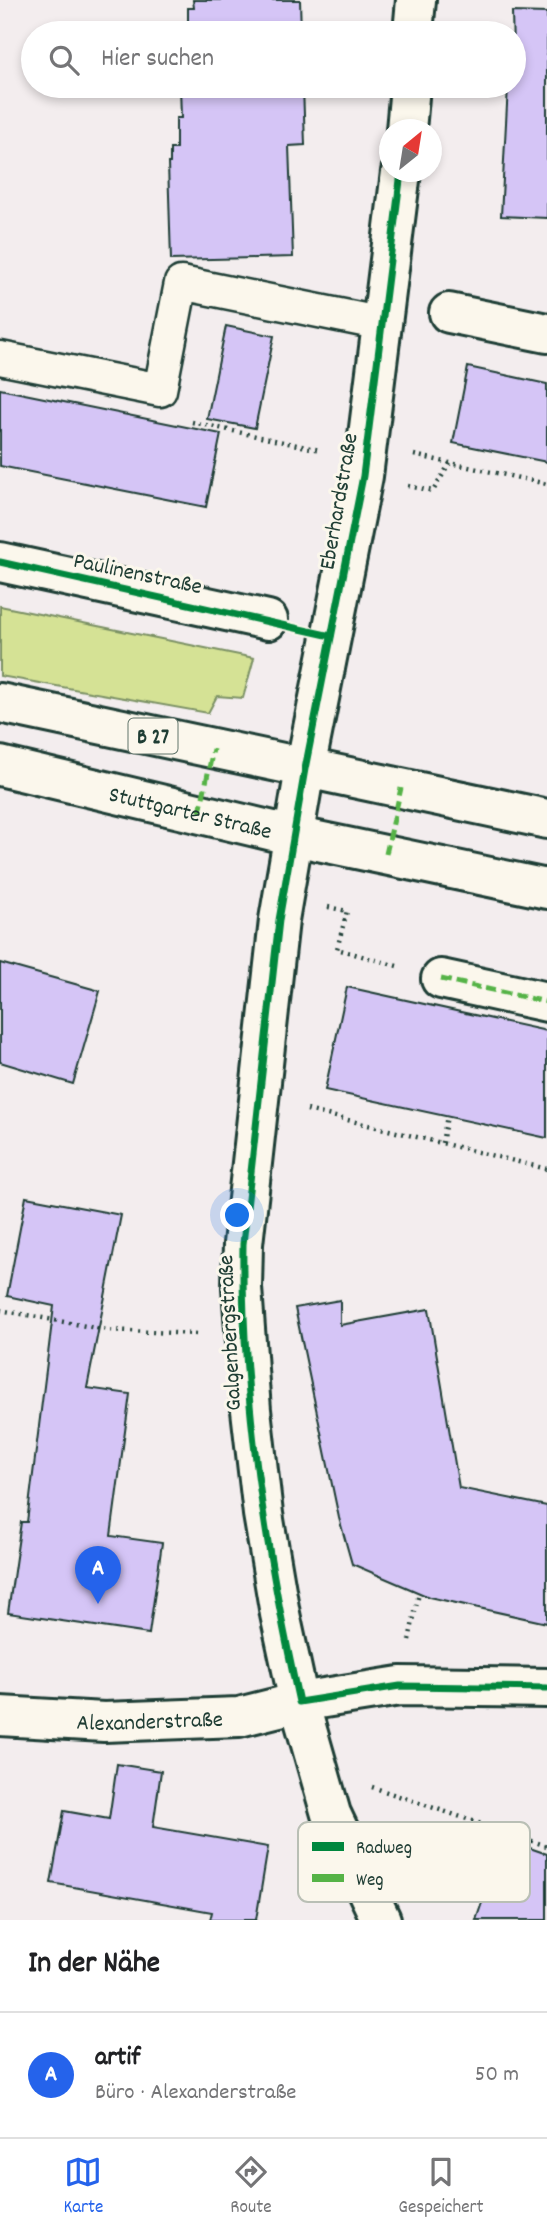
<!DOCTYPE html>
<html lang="de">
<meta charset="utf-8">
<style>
:root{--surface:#fff;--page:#f6f6f6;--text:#202124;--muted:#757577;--line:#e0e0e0;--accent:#2563eb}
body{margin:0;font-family:Dekko,sans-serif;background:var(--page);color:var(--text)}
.compass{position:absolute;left:379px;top:119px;width:63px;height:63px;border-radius:50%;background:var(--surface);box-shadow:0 4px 10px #0003;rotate:30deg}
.you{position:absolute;left:238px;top:1216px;width:24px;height:24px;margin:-18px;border:5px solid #fff;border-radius:50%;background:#1a73e8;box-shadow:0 0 0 10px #1a73e833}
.badge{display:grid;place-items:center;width:46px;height:46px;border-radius:50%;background:var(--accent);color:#fff;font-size:23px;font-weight:700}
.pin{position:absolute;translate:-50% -58px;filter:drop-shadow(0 2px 4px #0008)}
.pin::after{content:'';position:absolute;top:37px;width:24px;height:21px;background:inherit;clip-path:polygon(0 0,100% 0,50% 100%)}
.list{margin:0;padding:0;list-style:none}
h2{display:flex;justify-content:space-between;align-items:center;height:91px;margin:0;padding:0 28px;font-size:30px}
h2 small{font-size:23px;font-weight:400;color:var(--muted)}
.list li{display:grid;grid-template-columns:46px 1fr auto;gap:21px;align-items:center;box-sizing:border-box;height:126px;padding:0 28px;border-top:2px solid var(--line)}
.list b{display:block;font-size:26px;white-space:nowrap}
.list p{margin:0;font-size:23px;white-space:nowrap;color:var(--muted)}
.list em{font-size:23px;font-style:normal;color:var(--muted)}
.icon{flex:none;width:38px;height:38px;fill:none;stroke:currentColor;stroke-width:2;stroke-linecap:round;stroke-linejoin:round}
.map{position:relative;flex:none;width:547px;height:1920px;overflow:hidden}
.search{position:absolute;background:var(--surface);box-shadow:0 4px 10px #0003;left:21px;right:21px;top:21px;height:77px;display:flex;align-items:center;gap:18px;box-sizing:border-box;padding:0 24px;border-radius:38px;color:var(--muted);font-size:26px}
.sheet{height:217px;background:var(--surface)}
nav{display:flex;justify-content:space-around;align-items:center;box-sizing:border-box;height:98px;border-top:2px solid var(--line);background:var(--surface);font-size:19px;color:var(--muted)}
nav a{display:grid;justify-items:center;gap:4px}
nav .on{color:var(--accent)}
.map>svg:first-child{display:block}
.green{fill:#d5e295;stroke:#7a9064;stroke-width:2}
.building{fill:#d5c5f6;stroke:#1f3d34;stroke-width:2}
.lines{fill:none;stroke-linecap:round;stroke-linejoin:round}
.lane-casing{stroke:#1f3d34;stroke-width:37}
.street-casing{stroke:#1f3d34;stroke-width:44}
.primary-casing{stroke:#1f3d34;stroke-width:44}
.path{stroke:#1f3d34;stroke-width:4.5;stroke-dasharray:2 5;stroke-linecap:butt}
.lane{stroke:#fbf7ec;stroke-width:32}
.street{stroke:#fbf7ec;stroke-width:38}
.primary{stroke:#fbf7ec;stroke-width:38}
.quiet{stroke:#55b346;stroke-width:5;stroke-dasharray:10 5;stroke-linecap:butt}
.cycleway-casing{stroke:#fbf7ec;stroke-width:11}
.cycleway{stroke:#00873e;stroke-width:7}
.labels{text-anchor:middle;stroke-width:6;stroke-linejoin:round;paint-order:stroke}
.shield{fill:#fbf7ec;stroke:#61756b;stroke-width:2}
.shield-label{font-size:21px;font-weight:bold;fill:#1f3d34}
.street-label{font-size:23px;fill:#1f3d34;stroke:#fbf7ec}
.key{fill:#fbf7ec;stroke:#b9bfb5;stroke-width:2}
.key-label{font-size:19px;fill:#1f3d34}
</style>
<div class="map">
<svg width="547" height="1920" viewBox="0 0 547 1920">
<rect width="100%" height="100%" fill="#f3edee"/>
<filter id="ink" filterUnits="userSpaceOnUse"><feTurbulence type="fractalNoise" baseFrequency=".0143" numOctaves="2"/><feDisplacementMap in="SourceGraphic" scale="14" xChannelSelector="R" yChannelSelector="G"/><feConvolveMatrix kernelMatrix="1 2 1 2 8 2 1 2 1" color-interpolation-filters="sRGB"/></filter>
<g filter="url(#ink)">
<path class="green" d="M0,606L254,658L243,698L217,696L208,713L0,676Z"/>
<g class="building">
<path d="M193,0H300L301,33H188V8H194Z"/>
<path d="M512,12L547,13V218L501,216L508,86H514Z"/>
<path d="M180,86H303L305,145L289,146L293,257L171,260L168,163H170V149H176V118H181Z"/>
<path d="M226,326L274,336L255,428L207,419Z"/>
<path d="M468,367L547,384V462L453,443Z"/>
<path d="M0,389L221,434L206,507L0,466Z"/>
<path d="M0,963L100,991L73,1084L0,1062Z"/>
<path d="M347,987L547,1031V1138L325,1090Z"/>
<path d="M26,1197L121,1215L87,1388L130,1394L111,1536L162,1543L149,1634L8,1613L21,1522H27L54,1306L7,1296Z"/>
<path d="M340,1300V1325L429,1309L459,1488L547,1506V1623L429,1597L352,1564L339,1518L295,1308Z"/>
<path d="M117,1764L161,1771L153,1827L268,1847L256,1920H210L212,1912L51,1883L64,1811L109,1819Z"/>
<path d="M504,1839L547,1854V1920H476Z"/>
</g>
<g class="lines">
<defs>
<path id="lane" d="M0,358L160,390L181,283L383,324"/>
<g id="street">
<path d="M413,33L416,0"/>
<path d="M406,130L410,86"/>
<path d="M449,313L547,333"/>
<path d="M0,562L268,620"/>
<path d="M441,979L547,1002"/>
<path id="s1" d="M0,1716L104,1722L239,1717L299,1702L400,1686L547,1688"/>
<path d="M381,1920L331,1814L299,1702L280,1614L263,1514L251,1410L242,1288L243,1244L279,920L305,769L363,476L401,172"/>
</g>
<g id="primary">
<path d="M0,703L547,819"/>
<path id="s2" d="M0,766L294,836L547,889"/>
</g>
</defs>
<use href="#lane" class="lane-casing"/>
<use href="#street" class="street-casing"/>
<use href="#primary" class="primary-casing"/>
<g class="path">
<path d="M192,422L320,450"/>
<path d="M414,455L450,463"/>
<path d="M408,486L433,491L450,463L547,484"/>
<path d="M328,907L347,911L337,949L397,966"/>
<path d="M307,1110L547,1169"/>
<path d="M442,1143L447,1116"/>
<path d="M0,1310L107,1330L197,1334"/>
<path d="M409,1640L419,1593"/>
<path d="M372,1787L547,1846"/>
</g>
<use href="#lane" class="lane"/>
<use href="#street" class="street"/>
<use href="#primary" class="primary"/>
<g class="quiet">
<path d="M200,812L213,749"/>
<path d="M386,854L401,788"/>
<path d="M441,979L547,1002"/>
</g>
<defs>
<g id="cycleway">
<path d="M401,172L363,476L305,769L279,920L243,1244C241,1398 266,1552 299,1702L400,1686L547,1688"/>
<path d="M0,562L331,636"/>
</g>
</defs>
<use href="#cycleway" class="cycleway-casing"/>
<use href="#cycleway" class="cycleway"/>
</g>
</g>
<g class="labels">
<rect class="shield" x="128.5" y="718.5" width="49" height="35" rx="5"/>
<g class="shield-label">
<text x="153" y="743">B 27</text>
</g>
<g class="street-label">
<text transform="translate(337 501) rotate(-80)" y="8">Eberhardstraße</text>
<text transform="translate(138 572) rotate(12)" y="8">Paulinenstraße</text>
<text dy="8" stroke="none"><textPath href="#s2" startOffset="196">Stuttgarter Straße</textPath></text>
<text transform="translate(228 1333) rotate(-93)" y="8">Galgenbergstraße</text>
<text dy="8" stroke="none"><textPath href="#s1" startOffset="150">Alexanderstraße</textPath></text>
</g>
</g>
<rect x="298" y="1822" width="232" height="80" rx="10" class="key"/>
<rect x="312" y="1842" width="32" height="9" fill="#00873e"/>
<rect x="312" y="1874" width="32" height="8" fill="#55b346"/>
<g class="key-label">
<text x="356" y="1853">Radweg</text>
<text x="356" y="1885">Weg</text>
</g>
</svg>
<svg class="compass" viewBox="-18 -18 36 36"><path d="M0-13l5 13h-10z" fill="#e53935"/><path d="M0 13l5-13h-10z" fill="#757577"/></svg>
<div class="you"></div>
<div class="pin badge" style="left:98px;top:1604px">A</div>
<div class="search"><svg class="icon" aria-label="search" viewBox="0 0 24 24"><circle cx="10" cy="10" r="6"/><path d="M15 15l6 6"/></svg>Hier suchen</div>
</div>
<section class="sheet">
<h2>In der Nähe<small></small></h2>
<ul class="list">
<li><span class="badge">A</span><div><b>artif</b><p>Büro · Alexanderstraße</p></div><em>50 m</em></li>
</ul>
</section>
<nav>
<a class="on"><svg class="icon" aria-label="map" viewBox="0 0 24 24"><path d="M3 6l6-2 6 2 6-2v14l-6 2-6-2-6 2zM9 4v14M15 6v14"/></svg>Karte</a>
<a><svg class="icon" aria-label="directions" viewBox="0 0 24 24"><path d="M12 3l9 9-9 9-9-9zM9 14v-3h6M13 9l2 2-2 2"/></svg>Route</a>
<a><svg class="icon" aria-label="saved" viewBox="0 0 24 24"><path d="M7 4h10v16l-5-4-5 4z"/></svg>Gespeichert</a>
</nav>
